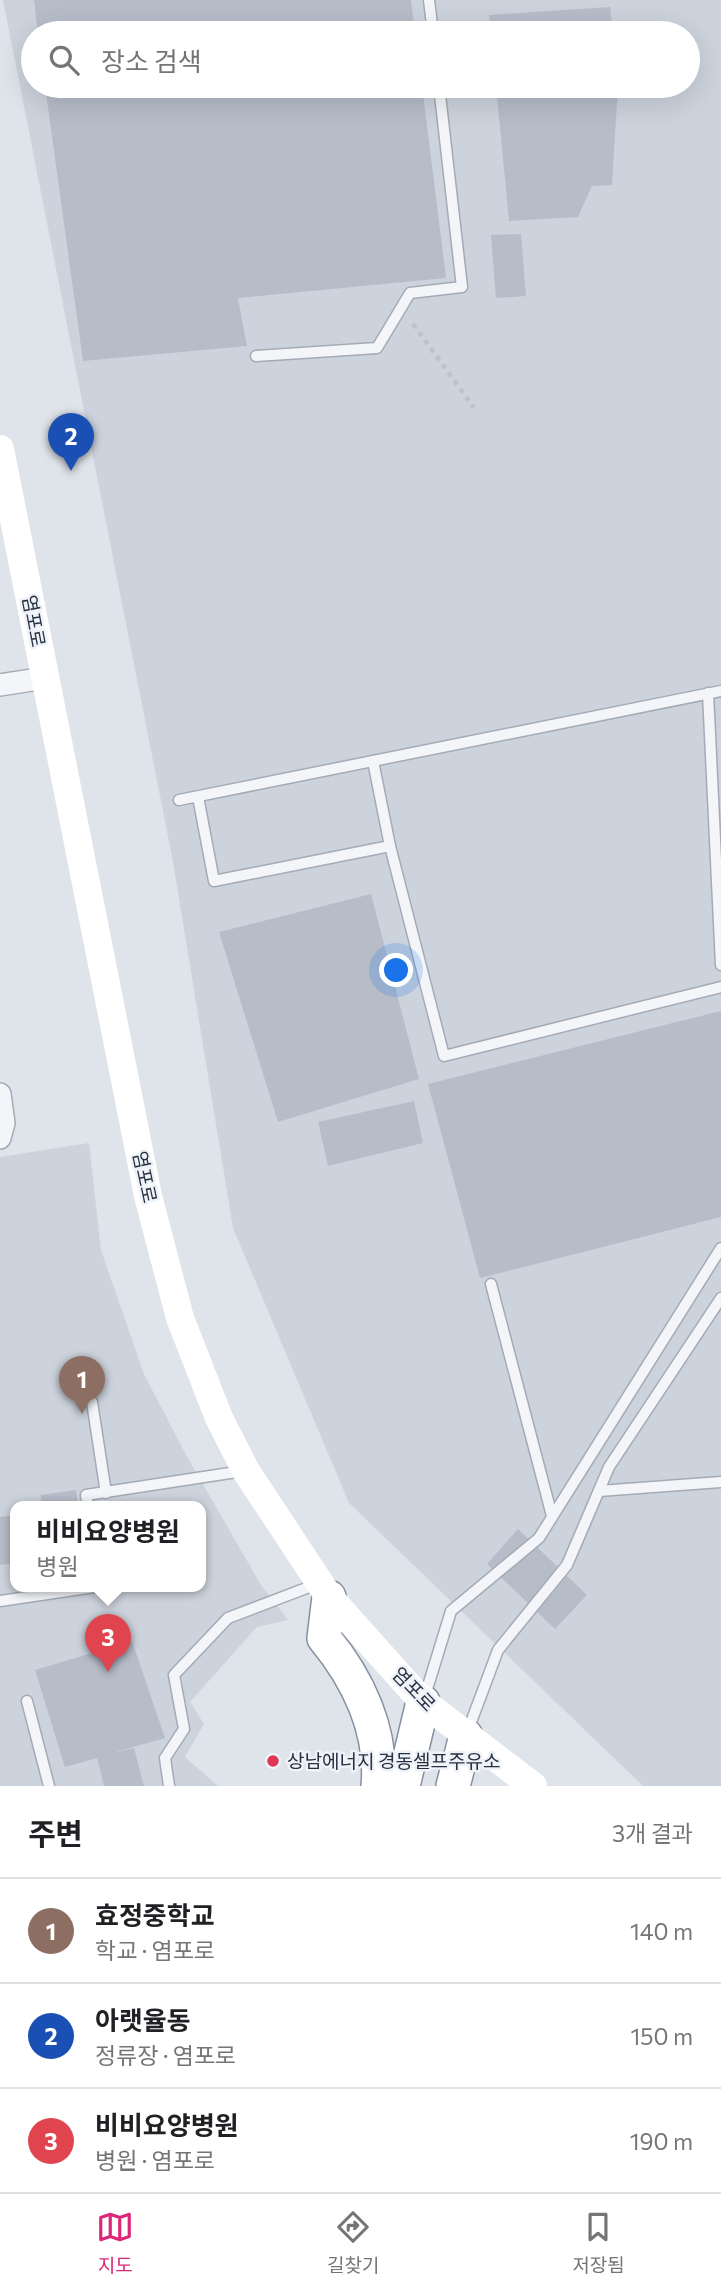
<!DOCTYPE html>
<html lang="ko">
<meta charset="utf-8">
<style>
:root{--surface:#fff;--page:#f2f2f2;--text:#202124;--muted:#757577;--line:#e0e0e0;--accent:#db2777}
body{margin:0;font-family:Commissioner,"Noto Sans KR",sans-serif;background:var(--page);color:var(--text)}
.you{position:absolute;left:397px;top:971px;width:24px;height:24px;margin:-18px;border:5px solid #fff;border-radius:50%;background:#1a73e8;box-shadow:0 0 0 10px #1a73e833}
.badge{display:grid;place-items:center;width:46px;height:46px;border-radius:50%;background:var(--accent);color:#fff;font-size:23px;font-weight:700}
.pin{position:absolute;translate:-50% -58px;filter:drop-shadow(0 2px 4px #0008)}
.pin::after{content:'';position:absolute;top:37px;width:24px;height:21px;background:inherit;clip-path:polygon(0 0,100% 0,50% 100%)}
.popup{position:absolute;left:10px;top:1501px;width:196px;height:91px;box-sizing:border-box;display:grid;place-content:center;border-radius:14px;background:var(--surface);filter:drop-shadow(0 2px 5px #0005);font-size:23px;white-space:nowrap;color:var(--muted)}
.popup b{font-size:26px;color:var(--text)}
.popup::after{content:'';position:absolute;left:50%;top:100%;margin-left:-14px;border:14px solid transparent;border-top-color:var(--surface)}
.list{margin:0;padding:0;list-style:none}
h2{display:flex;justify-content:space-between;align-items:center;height:91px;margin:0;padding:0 28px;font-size:30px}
h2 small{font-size:23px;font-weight:400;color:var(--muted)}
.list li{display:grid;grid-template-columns:46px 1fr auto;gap:21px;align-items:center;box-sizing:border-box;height:105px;padding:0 28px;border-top:2px solid var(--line)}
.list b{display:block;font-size:26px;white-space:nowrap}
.list p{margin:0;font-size:23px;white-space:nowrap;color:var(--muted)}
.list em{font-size:23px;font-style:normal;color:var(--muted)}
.icon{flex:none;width:38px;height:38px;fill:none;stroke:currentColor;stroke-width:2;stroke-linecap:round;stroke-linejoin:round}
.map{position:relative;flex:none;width:721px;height:1786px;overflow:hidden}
.search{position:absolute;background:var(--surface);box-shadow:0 7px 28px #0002;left:21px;right:21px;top:21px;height:77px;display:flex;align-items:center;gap:18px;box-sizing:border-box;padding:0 24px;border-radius:38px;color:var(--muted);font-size:26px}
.sheet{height:406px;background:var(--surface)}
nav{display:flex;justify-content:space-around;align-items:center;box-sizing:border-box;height:98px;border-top:2px solid var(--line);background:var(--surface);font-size:19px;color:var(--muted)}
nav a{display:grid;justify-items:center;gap:4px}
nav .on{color:var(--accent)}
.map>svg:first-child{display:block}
.built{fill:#cdd3dd;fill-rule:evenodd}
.building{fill:#b6bdc9}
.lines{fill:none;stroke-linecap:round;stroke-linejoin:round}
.service-casing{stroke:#a4abb5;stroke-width:13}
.minor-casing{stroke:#a4abb5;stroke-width:24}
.trunk-casing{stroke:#8591a3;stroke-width:36}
.path{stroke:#bec2c9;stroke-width:4.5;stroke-dasharray:5 5;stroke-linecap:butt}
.service{stroke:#f3f5f8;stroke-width:10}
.minor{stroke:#f3f5f8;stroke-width:21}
.secondary{stroke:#fff;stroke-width:28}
.trunk{stroke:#fff;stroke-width:33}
.poi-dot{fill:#de3653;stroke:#eff3f7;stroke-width:2.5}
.labels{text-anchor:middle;stroke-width:5;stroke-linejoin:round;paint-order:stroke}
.street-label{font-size:19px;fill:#263144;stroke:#eff3f7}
.poi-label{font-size:19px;fill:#263144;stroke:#eff3f7;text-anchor:start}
</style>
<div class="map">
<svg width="721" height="1786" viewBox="0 0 721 1786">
<rect width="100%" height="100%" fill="#dfe4ea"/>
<g class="built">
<path d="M3,0H721V1786H643L349,1503L233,1228L173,862ZM33,33H688V86H33Z"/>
<path d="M89,1143L101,1250L144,1374L185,1453L261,1585L288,1620L257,1627L190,1702L204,1724L185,1757L218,1786H0V1157ZM15,1506H201V1586H15Z"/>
</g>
<g class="building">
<path d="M34,0H411L415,33H38Z"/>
<path d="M610,7L613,33H491L489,15Z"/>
<path d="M45,86H422L446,278L238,298L247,346L83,361Z"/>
<path d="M496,86H618L612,185L592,186L578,217L509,221Z"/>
<path d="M521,234L526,296L496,298L491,235Z"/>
<path d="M371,894L419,1079L278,1122L219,932Z"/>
<path d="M721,1011V1217L480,1278L428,1084Z"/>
<path d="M414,1101L423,1143L328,1166L318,1122Z"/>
<path d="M76,1490L78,1506H42L41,1495Z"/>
<path d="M15,1515V1563L0,1565V1517Z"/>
<path d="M518,1529L587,1595L555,1629L487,1564Z"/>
<path d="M132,1641L165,1738L109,1754L134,1748L144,1786H104L97,1758L65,1767L35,1670Z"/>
</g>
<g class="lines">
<defs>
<g id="service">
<path d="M429,0L433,33"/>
<path d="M256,356L377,348L410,293L462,287L439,86"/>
<path d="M708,693L721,965"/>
<path d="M198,797L214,881L390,846L373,761"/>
<path d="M179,800L721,691"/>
<path d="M390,846L444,1056L721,987"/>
<path d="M491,1284L552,1516"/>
<path d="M92,1402L106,1493"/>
<path d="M599,1491L721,1482"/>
<path d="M88,1506L86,1495L243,1471"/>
<path d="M0,1601L101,1586"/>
<path d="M424,1699L451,1611L539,1538L721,1248"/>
<path d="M27,1701L49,1786"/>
<path d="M467,1733L498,1650L567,1565L609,1467L721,1298"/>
<path d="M169,1786L165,1758L184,1729L174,1675L228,1618L317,1584"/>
</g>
<g id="minor">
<path d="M0,685L45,678"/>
<path d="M0,1094L4,1123L0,1138"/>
</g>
<g id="trunk">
<path d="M329,1597L324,1638C358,1679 383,1731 378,1786"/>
<path d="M403,1786L423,1702"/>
<path d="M453,1786L466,1736"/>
</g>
</defs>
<use href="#service" class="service-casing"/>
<use href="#minor" class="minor-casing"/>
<use href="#trunk" class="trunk-casing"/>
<path class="path" d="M413,324L474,408"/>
<use href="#service" class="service"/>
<use href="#minor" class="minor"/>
<path class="secondary" d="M0,449L148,1196L180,1318L219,1418L246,1471L329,1597L423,1702L533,1786"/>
<use href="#trunk" class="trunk"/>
</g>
<circle class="poi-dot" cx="273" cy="1761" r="7"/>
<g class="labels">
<g class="street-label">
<text transform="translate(34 621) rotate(79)" y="7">염포로</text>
<text transform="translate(145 1177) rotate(78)" y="7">염포로</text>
<text transform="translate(414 1689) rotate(46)" y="7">염포로</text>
</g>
<g class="poi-label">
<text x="287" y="1768">상남에너지 경동셀프주유소</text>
</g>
</g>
</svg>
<div class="you"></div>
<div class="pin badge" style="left:82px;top:1414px;background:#8d6e63">1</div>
<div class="pin badge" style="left:71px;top:471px;background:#1a4fb4">2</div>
<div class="pin badge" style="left:108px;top:1672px;background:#e0444e">3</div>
<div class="popup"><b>비비요양병원</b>병원</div>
<div class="search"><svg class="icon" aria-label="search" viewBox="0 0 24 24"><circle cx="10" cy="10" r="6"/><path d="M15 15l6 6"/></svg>장소 검색</div>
</div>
<section class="sheet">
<h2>주변<small>3개 결과</small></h2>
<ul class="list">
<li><span class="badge" style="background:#8d6e63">1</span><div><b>효정중학교</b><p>학교 · 염포로</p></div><em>140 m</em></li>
<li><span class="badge" style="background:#1a4fb4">2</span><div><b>아랫율동</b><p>정류장 · 염포로</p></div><em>150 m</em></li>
<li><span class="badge" style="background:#e0444e">3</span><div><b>비비요양병원</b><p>병원 · 염포로</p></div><em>190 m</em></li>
</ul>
</section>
<nav>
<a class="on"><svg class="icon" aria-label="map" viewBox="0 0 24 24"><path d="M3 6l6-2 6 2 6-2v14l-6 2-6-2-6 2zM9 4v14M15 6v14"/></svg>지도</a>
<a><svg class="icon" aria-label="directions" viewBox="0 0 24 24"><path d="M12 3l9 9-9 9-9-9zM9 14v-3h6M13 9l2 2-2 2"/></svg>길찾기</a>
<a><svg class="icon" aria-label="saved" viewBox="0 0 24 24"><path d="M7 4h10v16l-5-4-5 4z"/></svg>저장됨</a>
</nav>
